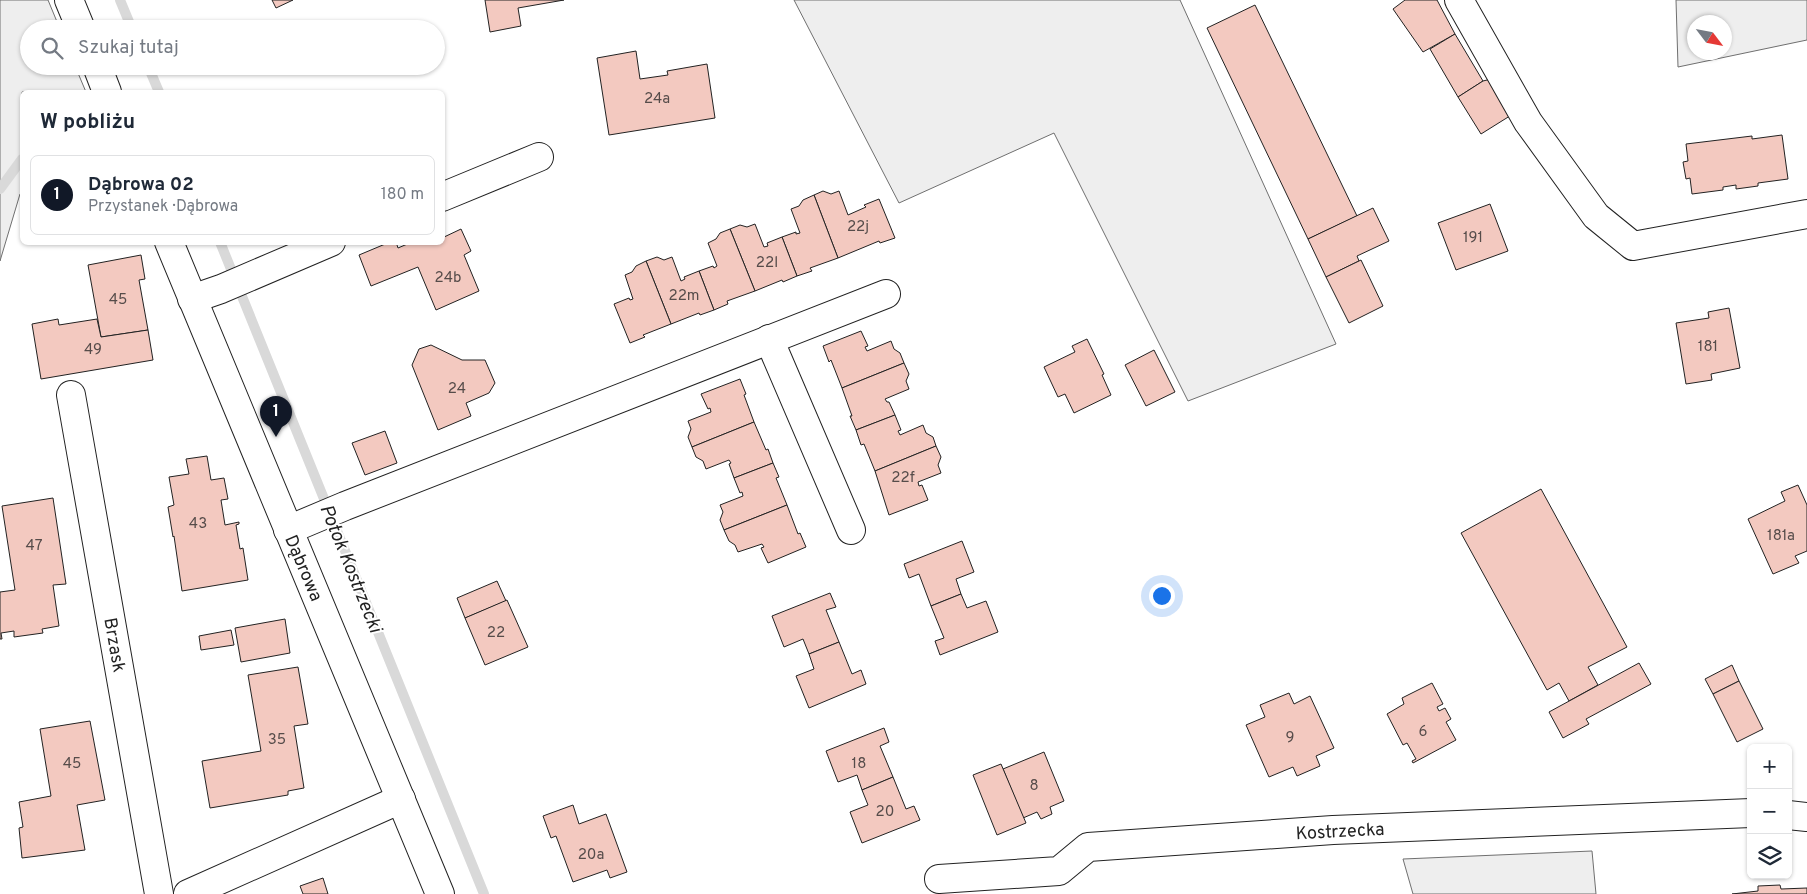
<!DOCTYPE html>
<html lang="pl">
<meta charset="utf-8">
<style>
:root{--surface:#fff;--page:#f6f6f7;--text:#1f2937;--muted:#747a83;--line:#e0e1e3;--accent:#111827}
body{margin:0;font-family:Overpass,sans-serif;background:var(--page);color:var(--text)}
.controls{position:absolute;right:15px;bottom:15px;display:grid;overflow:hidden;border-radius:8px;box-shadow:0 1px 4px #0004}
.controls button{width:45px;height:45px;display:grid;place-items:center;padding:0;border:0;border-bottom:1px solid var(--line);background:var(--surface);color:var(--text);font:25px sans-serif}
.compass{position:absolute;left:1687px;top:15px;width:45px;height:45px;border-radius:50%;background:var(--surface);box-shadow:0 1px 4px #0004;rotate:122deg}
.you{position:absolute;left:1161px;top:595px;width:18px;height:18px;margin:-12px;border:4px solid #fff;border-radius:50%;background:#1a73e8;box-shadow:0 0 0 8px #1a73e833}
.badge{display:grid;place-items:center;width:32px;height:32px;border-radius:50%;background:var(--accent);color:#fff;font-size:16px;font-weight:700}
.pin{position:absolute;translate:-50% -41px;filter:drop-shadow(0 1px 2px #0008)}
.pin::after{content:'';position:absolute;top:26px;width:18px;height:15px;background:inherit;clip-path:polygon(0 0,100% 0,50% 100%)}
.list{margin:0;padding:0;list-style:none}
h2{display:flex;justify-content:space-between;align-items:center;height:65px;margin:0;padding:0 20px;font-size:21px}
h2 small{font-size:16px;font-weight:400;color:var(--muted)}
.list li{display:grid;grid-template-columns:32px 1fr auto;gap:15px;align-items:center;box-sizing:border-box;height:80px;margin:0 10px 10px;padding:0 10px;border:1px solid var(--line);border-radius:8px}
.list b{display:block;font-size:19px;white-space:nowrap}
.list p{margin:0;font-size:16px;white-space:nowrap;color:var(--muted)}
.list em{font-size:16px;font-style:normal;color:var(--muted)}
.icon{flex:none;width:28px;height:28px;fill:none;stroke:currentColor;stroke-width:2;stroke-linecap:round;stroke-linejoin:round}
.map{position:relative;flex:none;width:1807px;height:894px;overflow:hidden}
.search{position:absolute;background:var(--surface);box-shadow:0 1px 4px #0004;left:20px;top:20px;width:425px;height:55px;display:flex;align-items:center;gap:12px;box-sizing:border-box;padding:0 18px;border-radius:28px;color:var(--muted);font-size:19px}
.panel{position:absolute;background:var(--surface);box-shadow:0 1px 4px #0004;left:20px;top:90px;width:425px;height:155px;border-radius:8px}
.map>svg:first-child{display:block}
.green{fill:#eee;stroke:#6f6f6f;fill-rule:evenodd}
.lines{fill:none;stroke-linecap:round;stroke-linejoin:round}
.stream{stroke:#d9d9d9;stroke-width:10}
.building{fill:#f3c9c0;stroke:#222}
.minor-casing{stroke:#222;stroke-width:30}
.minor{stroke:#fff;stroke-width:28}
.labels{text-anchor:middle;stroke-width:4;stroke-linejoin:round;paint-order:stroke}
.number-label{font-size:15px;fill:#564c4a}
.street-label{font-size:18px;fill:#222;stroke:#fff}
.water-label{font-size:19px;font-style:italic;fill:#222;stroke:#fff}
</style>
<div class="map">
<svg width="1807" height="894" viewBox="0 0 1807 894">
<rect width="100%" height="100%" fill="#fff"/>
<g class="green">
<path d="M0,0H48L60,29H29V66H75L86,92H22V192L20,194L0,261Z"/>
<path d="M794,0H1180L1336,344L1188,401L1054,133L899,203Z"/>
<path d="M1676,0H1807V40L1678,67ZM1724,22V52H1694V22Z"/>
<path d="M1592,851L1596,894H1413L1403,859Z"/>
</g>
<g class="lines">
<g class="stream">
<path d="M120,0L132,29"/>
<path d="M148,66L159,92"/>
<path d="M0,189L22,159"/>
<path d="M220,242L484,894"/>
</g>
</g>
<g class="building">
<path d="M272,0H293L276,8Z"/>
<path d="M485,0H564L518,8L521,26L490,32Z"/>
<path d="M1405,0H1437L1455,34L1423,52L1393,9Z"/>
<path d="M1255,5L1357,216L1308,239L1207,28Z"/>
<path d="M1455,34L1483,81L1458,97L1430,49Z"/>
<path d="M636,51L640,79L668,75L667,71L707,64L715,118L609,135L597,58Z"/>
<path d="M1491,79L1513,114L1481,134L1458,97L1483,81Z"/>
<path d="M1782,135L1788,179L1758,183V186L1736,189V185L1723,187V190L1692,194L1690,178L1686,179L1683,162L1688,161L1686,144L1752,136V139Z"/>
<path d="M823,191L831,194L839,191L848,215L866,207L864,205L879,199L895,238L880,243L879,241L838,258L814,195Z"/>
<path d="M814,195L838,258L810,268L812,271L797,276L782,237L796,232V234L800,233L791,209L799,206L803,200Z"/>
<path d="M1490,204L1508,251L1456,270L1438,223Z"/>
<path d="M1373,208L1389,241L1357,256L1359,261L1326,277L1308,239Z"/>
<path d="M755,224L764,247L768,246L767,243L782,237L797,276L783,282L782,280L755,291L730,229L740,225L747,227Z"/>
<path d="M461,229L471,251L464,255L479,291L436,310L418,267L371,286L359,255L390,242H396L398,248L412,242H442V238Z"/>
<path d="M730,229L755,291L727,301L728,304L714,310L699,271L713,266L714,268L717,266L708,243L716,239L720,233Z"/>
<path d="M141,255L145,279L139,280L148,330L101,337L88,265Z"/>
<path d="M657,257L664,260L672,257L681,281L685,279L684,277L699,271L714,310L700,315L699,313L671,324L646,261Z"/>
<path d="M1361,260L1383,306L1349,323L1326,277Z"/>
<path d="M646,261L671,324L643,335L645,337L630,343L614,304L629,298L630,300L633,299L625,275L632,272L636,266Z"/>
<path d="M1729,308L1740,368L1711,374L1712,380L1686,384L1676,323L1709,318L1708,312Z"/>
<path d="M58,319L59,325L97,319L101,337L148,330L153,360L41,379L32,324Z"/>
<path d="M861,331L868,346L865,347L867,351L891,341L894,349L900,353L904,363L842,388L831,360L829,362L823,346Z"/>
<path d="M1087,339L1104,374L1102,375L1111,395L1074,413L1065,394L1058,397L1044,367L1075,352L1072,346Z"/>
<path d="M431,345L462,360H485L495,383L489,393L466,403L471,416L438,430L412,365L419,349Z"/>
<path d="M1154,350L1175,392L1146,406L1125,365Z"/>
<path d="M904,363L909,374L906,381L909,389L885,399L887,402H889L895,415L856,430L850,416H852L842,388Z"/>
<path d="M740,379L746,394L744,395L754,422L692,447L688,437L691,429L688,421L711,412L710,408L708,409L701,394Z"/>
<path d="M895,415L901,430L898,431L900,435L923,425L926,433L933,437L936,446L875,471L864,444L861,445L856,430Z"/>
<path d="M754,422L766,450L768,449L773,463L734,478L729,464L731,463L729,460L706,469L703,461L696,457L692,447Z"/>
<path d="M385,431L397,463L365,475L352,443Z"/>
<path d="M936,446L941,457L938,465L941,473L918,482L919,486L922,485L928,500L889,515L875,471Z"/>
<path d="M207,456L211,480L224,478L228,499L221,500L225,525L239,522V524L236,525L240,549L243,548L248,580L182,591L174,536L173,537L168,507L174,505L169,477L189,474L186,459Z"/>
<path d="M773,463L779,477L776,478L787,505L724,530L720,520L723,512L720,505L743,496L742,492L740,493L734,478Z"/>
<path d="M1798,485L1807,505V551L1795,556L1799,563L1773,574L1748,519L1785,501L1781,492Z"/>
<path d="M1541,489L1627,647L1588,667L1598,685L1569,701L1559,683L1547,690L1461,533Z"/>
<path d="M53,498L66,584L53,585L59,626L42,629L43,633L14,637V631L1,633L2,639H0V592L15,590L2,506Z"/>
<path d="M787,505L798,534L800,533L806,547L768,563L761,548L764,547L762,544L738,552L735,545L729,541L724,530Z"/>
<path d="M962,541L974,572L956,579L961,594L931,606L919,574L909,578L904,564Z"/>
<path d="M497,581L506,601L465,618L457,598Z"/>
<path d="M830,593L836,607L826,610L839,642L809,654L803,639L784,647L772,616Z"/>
<path d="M961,594L967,608L986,601L998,632L940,655L935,641L944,638L931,606Z"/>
<path d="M507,600L528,647L485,665L465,618Z"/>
<path d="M285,619L290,653L241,662L235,628Z"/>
<path d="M231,630L234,645L201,650L199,636Z"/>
<path d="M839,642L852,674L861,670L866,684L809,708L796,676L814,669L809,654Z"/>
<path d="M1639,663L1651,684L1586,719L1589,724L1563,738L1549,712Z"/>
<path d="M1732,665L1739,681L1713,694L1705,679Z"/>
<path d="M298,667L308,724L294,726L304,788L288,791V795L210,808L202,761L261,751L248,675Z"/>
<path d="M1739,681L1763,729L1737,742L1713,694Z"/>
<path d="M1432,683L1443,704L1437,707L1439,711L1445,708L1451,719L1446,722L1456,740L1413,763L1412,761L1416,759L1407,743L1403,745L1387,714L1404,704L1402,698Z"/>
<path d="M1289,693L1294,704L1310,696L1334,748L1316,756L1320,766L1297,776L1293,767L1269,777L1246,725L1265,717L1260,705Z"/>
<path d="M90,721L105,800L77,805L85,850L22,858L19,828L23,827L19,802L51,796L40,729Z"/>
<path d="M884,728L889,742L880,746L893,777L862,790L857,775L838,782L826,751Z"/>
<path d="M1044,752L1064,801L1050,807L1052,814L1041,819L1037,812L1023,818L1003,769Z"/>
<path d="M1001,764L1026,823L997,835L973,775Z"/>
<path d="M893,777L906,809L914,806L920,820L862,843L850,812L868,805L862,790Z"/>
<path d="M573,805L579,824L606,814L627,872L610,878L607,870L573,882L556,836L551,838L543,816Z"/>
<path d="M323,878L328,894H303L300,886Z"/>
<path d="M1780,885L1781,889L1807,888V894H1732L1758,891V886Z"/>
</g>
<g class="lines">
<defs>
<g id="minor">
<path d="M69,0L81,29"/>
<path d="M1459,0L1528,122L1596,216L1633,246L1807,214"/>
<path d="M97,66L107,92"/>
<path d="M442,197L539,157"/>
<path d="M169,242L440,894"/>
<path d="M192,299L221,289L331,242"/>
<path d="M769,339L851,530"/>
<path d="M71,395L159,894"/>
<path d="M288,530L345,506L886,294"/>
<path d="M1788,815L1807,817"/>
<path d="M939,879L1059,871L1088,847L1333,830L1751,813"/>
<path d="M188,894L401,799"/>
</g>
</defs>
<use href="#minor" class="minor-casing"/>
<use href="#minor" class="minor"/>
</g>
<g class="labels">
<g class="number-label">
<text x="657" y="103">24a</text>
<text x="858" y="231">22j</text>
<text x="1473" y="242">191</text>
<text x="767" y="267">22l</text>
<text x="448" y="282">24b</text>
<text x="684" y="300">22m</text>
<text x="118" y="304">45</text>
<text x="1708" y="351">181</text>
<text x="93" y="354">49</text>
<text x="457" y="393">24</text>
<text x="903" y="482">22f</text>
<text x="198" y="528">43</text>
<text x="1781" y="540">181a</text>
<text x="34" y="550">47</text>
<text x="496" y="637">22</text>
<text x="1423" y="736">6</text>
<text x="1290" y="742">9</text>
<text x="277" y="744">35</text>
<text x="72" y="768">45</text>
<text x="859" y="768">18</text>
<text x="1034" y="790">8</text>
<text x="885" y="816">20</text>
<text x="591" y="859">20a</text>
</g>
<g class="street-label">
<text transform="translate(304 568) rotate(67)" y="6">Dąbrowa</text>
<text transform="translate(115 645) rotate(80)" y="6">Brzask</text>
<text transform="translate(1340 831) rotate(-3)" y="6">Kostrzecka</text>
</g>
<g class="water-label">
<text transform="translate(352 568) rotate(68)" y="7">Potok Kostrzecki</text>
</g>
</g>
</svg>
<div class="controls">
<button>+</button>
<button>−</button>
<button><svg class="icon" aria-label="layers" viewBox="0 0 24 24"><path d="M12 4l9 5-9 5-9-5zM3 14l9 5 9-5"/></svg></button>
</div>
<svg class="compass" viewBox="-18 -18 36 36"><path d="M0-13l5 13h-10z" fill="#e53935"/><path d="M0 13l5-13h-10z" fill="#747a83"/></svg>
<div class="you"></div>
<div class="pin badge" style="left:276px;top:437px">1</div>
<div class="search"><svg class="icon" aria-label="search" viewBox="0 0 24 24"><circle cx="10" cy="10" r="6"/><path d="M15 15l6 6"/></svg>Szukaj tutaj</div>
<section class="panel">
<h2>W pobliżu<small></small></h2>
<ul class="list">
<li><span class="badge">1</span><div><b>Dąbrowa 02</b><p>Przystanek · Dąbrowa</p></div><em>180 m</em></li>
</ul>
</section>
</div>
